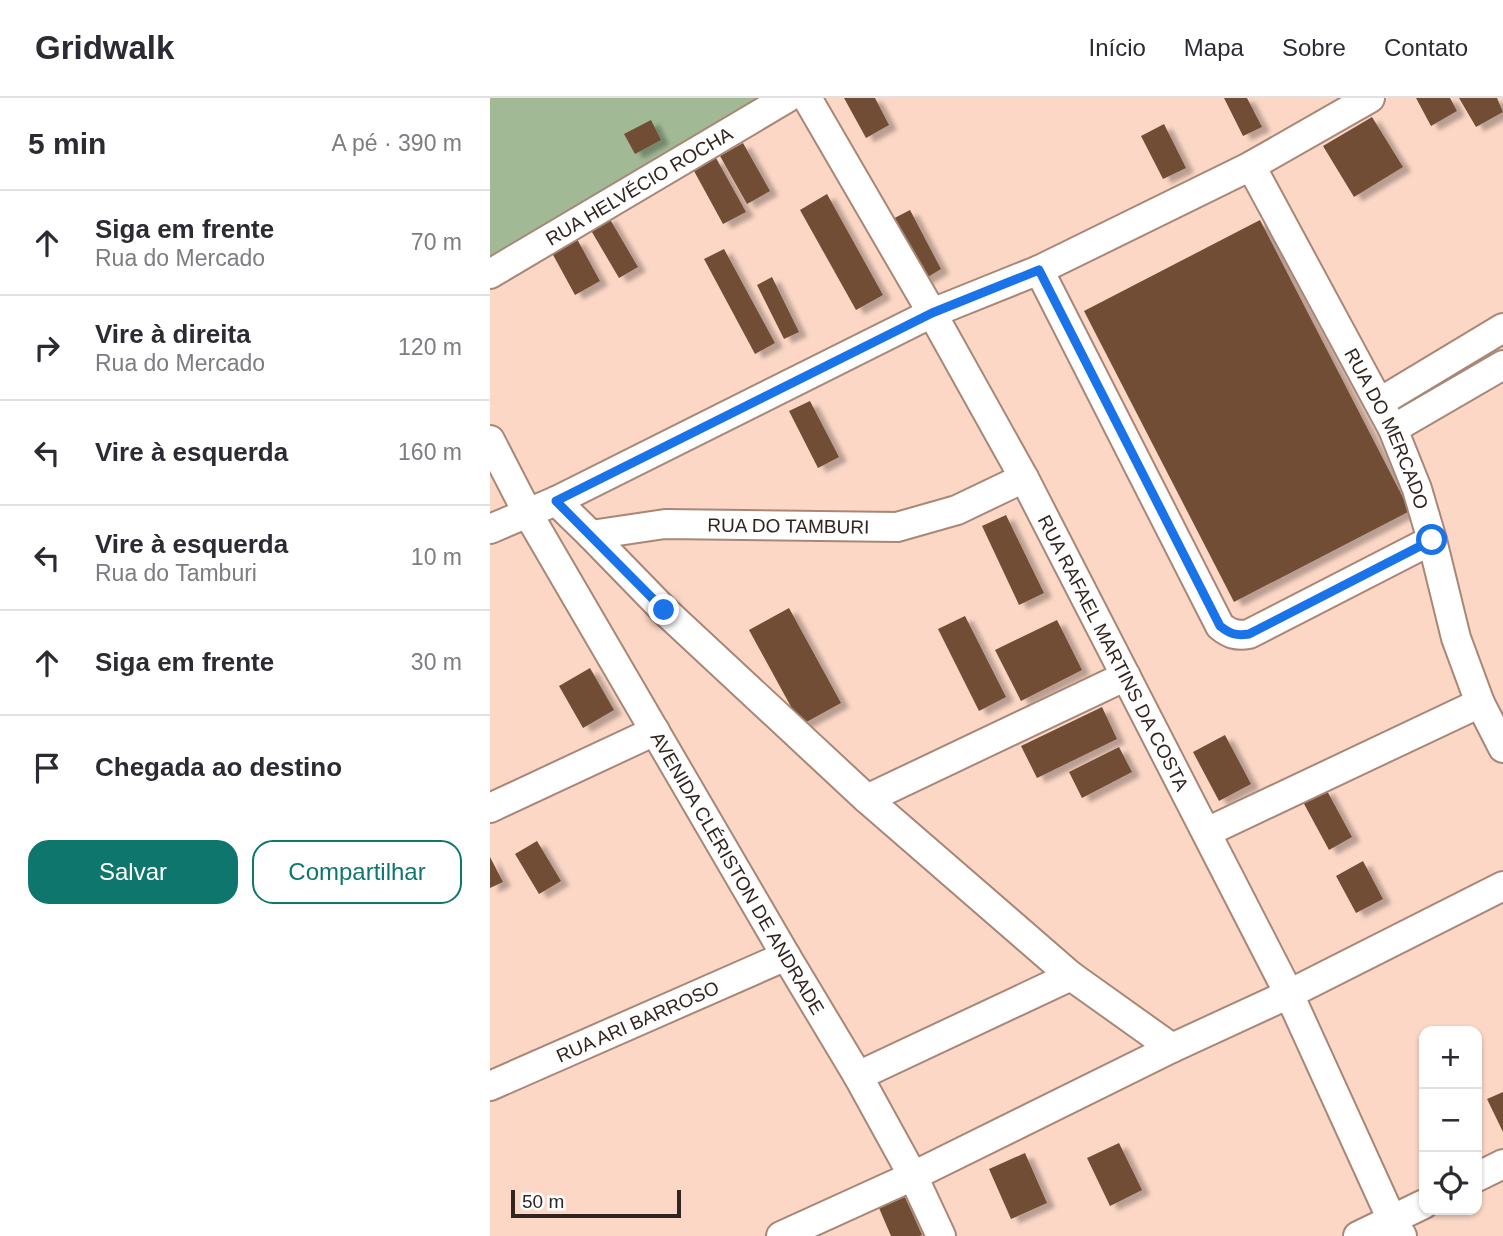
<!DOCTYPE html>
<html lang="pt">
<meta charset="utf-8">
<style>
:root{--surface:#fff;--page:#f7f7f7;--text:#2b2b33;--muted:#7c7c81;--line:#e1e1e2;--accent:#0f766e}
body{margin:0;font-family:Arial,sans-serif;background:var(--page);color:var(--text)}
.controls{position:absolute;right:21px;bottom:21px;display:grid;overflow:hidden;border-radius:14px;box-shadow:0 2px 5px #0004}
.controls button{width:63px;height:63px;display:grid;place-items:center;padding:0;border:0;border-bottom:2px solid var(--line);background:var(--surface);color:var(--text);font:35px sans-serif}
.scale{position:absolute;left:21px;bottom:18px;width:170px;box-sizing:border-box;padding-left:7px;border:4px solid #32241e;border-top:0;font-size:19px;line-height:24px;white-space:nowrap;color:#32241e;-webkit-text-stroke:5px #fff;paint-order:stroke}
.stop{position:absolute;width:21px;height:21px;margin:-16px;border:5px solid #1a73e8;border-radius:50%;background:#fff}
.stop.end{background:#1a73e8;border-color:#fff;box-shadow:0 2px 7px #0008}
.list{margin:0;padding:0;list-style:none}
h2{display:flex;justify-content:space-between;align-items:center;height:91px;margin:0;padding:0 28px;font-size:30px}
h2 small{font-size:23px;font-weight:400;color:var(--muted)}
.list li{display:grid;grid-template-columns:46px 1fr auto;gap:21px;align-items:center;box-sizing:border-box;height:105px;padding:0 28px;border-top:2px solid var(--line)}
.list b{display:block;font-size:26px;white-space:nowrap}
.list p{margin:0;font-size:23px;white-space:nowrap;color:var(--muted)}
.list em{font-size:23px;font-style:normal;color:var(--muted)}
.actions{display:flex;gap:14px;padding:21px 28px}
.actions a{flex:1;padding:16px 0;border:2px solid var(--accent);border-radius:21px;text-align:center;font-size:24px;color:var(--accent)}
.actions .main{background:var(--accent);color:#fff}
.icon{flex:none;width:38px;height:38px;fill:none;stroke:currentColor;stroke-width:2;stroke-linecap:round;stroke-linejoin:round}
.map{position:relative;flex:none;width:1013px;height:1138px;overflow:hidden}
header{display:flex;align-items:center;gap:42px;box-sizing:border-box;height:98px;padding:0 35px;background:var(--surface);border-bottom:2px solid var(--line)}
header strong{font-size:33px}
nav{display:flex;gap:38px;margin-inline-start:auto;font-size:24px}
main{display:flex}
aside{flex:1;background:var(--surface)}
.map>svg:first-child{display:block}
.green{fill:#a1b994}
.building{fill:#714e36;filter:url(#shadow)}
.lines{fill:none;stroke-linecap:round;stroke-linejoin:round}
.minor-casing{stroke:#a88777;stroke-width:32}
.minor{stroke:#fff;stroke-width:28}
.route{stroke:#1a73e8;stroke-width:9}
.labels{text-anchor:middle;stroke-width:7;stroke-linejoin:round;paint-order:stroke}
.street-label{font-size:19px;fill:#32241e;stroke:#fff}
</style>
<header>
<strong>Gridwalk</strong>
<nav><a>Início</a><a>Mapa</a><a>Sobre</a><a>Contato</a></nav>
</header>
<main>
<aside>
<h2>5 min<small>A pé · 390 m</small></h2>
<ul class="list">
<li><svg class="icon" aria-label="ahead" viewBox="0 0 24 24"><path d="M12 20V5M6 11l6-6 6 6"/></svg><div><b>Siga em frente</b><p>Rua do Mercado</p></div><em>70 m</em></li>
<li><svg class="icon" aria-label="right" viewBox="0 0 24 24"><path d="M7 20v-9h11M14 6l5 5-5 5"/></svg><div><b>Vire à direita</b><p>Rua do Mercado</p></div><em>120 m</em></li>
<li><svg class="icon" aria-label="left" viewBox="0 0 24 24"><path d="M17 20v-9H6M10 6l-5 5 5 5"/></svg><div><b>Vire à esquerda</b></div><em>160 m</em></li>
<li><svg class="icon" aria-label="left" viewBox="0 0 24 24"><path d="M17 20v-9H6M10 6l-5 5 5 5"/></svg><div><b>Vire à esquerda</b><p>Rua do Tamburi</p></div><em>10 m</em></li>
<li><svg class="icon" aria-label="ahead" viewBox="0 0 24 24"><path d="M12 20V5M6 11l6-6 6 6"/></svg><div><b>Siga em frente</b></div><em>30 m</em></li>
<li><svg class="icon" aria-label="arrive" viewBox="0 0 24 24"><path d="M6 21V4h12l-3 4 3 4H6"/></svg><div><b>Chegada ao destino</b></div></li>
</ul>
<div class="actions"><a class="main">Salvar</a><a>Compartilhar</a></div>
</aside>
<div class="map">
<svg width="1013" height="1138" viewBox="0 0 1013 1138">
<defs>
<filter id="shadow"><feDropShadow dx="8" dy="4.5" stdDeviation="2" flood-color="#0004"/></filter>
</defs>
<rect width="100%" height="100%" fill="#fcd7c6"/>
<path class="green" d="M0,0H283L0,170Z"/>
<g class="building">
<path d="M354,0H385L399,27L376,40Z"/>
<path d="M734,0H757L772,29L753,38Z"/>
<path d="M926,0H960L967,13L941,28Z"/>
<path d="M969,0H1007L1013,14L986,29Z"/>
<path d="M882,19L913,69L864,99L833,48Z"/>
<path d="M161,22L171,42L145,56L134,36Z"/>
<path d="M674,26L696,70L673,81L651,38Z"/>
<path d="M253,45L280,93L257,106L230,58Z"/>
<path d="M226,60L256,114L233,126L204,73Z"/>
<path d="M337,96L393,197L366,212L310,112Z"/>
<path d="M420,112L451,171L428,185L395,125Z"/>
<path d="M118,118L148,169L129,180L99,129Z"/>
<path d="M770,122L920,413L744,504L594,213Z"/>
<path d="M87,141L110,183L85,197L62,155Z"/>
<path d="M234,151L285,245L265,256L214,161Z"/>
<path d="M282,179L309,234L294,241L267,187Z"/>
<path d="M320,303L349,359L328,370L299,313Z"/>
<path d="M516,417L554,495L529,507L492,428Z"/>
<path d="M299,510L351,605L311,627L259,532Z"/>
<path d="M475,518L516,599L489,613L448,531Z"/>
<path d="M567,522L592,572L531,603L505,552Z"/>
<path d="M100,570L124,612L93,630L69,588Z"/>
<path d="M612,609L627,641L547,680L531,648Z"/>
<path d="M735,637L761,686L729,703L703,654Z"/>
<path d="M629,649L642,674L592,700L579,674Z"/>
<path d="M836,691L862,739L839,752L813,704Z"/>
<path d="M47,743L71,783L49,796L25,756Z"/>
<path d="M0,759L13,784L0,790Z"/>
<path d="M873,763L893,801L866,815L846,778Z"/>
<path d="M1013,994V1034L997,1001Z"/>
<path d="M629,1045L652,1092L620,1108L597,1060Z"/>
<path d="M535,1055L557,1105L521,1121L499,1071Z"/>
<path d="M415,1099L432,1137L429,1138H401L389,1110Z"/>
</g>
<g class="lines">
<defs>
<g id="minor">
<path id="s1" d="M317,0L442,215L534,380L799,896L902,1122L912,1138"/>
<path id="s2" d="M761,68L903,331L927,391L942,442L966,540L990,605L1013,650"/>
<path d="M549,172L730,528C740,536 746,538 759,536L942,442"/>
<path id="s3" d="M0,176L297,0"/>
<path d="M890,304L1013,230"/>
<path d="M903,331L1013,267"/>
<path id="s4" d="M0,342L37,414L296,858L368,978L423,1078L451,1138"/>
<path id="s5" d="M66,403L101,437L175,426L407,429L467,412L534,380"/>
<path d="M0,431L66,403L442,215L549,172L761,68L880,0"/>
<path d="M101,437L174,512L377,701L581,878"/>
<path d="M377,701L636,578"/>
<path d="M0,710L165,633"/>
<path d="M717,734L990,605"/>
<path d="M368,978L581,878L682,950"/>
<path id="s6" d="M0,988L296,858"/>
<path d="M987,1079L1013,1066"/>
<path d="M291,1138L423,1078L682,950L799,896L1013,788"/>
<path d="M868,1138L934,1106"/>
</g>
</defs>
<use href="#minor" class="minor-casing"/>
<use href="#minor" class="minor"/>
</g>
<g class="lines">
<path class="route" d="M174,512L66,403L442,215L549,172L730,528C740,536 746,538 759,536L942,442"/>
</g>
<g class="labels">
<g class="street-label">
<text dy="7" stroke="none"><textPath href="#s3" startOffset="173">RUA HELVÉCIO ROCHA</textPath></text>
<text dy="7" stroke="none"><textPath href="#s2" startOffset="296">RUA DO MERCADO</textPath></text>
<text dy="7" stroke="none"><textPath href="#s5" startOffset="247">RUA DO TAMBURI</textPath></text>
<text dy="7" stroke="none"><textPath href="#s1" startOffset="634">RUA RAFAEL MARTINS DA COSTA</textPath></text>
<text dy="7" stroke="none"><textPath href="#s4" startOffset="499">AVENIDA CLÉRISTON DE ANDRADE</textPath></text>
<text dy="7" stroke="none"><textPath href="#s6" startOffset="161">RUA ARI BARROSO</textPath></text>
</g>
</g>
</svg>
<div class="controls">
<button>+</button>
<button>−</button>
<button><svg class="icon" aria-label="locate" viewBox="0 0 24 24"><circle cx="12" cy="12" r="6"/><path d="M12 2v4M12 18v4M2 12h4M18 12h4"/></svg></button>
</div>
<div class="scale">50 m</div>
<div class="stop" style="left:942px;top:442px"></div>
<div class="stop end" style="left:174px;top:512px"></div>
</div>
</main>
